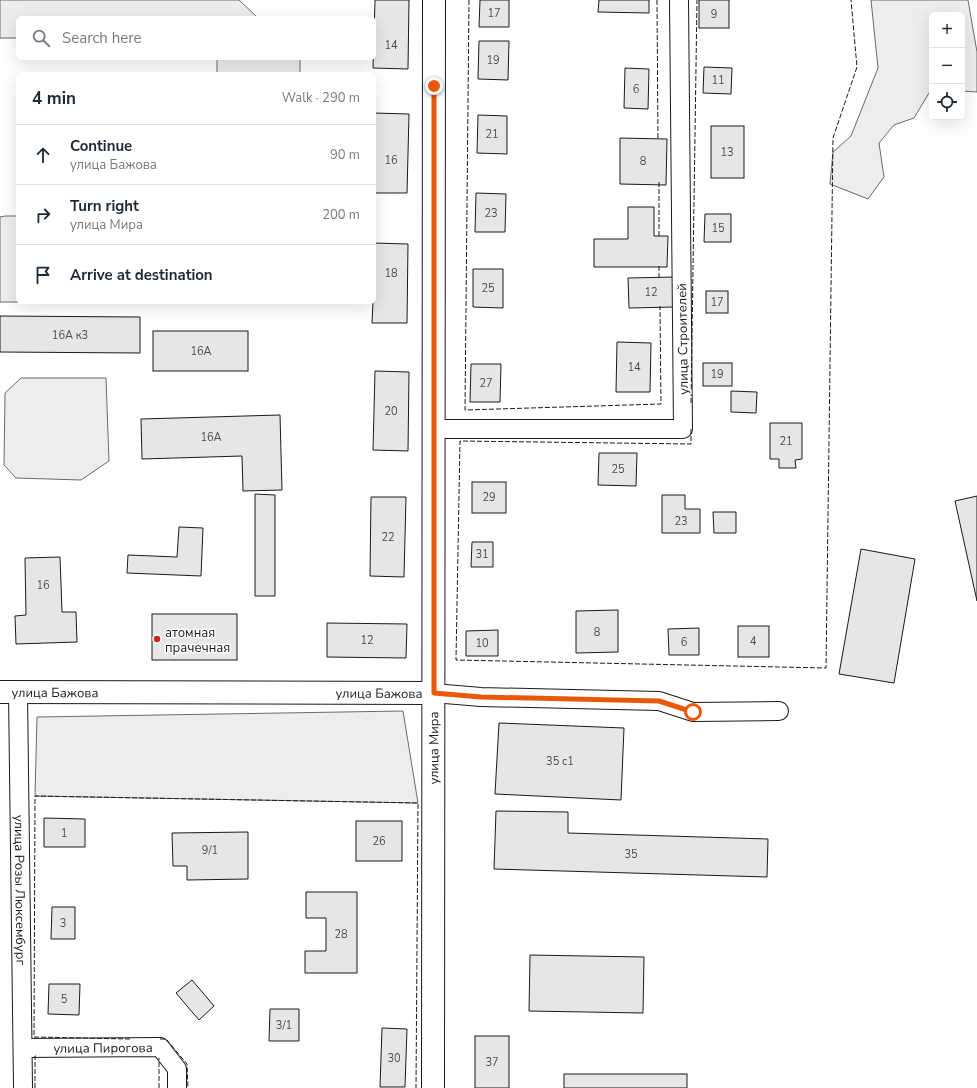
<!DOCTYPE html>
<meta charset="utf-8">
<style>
:root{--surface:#fff;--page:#f2f2f3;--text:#1f2937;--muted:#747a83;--line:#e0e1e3}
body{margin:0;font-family:"Nunito Sans",sans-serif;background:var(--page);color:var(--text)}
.controls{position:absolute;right:12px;top:12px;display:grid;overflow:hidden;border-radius:6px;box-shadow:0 4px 16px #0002}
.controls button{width:36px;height:36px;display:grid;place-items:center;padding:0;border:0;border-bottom:1px solid var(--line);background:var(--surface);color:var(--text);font:20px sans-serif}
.stop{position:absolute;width:12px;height:12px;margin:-9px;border:3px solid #ea580c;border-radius:50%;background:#fff}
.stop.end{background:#ea580c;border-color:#fff;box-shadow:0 1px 4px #0008}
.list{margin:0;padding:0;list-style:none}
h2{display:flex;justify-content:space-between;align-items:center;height:52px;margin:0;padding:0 16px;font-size:17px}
h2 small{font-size:13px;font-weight:400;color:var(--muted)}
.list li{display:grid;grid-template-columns:26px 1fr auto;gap:12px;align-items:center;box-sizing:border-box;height:60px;padding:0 16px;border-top:1px solid var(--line)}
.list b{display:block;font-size:15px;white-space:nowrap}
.list p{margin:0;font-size:13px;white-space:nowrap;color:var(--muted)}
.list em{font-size:13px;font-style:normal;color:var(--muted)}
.icon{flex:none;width:22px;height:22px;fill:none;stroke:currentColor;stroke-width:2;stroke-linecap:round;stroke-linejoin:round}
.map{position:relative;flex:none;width:977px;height:1088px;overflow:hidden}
.search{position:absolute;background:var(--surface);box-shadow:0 4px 16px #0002;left:16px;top:16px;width:360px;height:44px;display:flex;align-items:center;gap:10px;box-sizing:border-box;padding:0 14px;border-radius:6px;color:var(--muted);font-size:15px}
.panel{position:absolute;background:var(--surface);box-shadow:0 4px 16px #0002;left:16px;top:72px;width:360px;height:232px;border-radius:6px}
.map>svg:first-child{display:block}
.built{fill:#ededed;stroke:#6a6a6a}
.building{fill:#e6e6e6;stroke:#1a1a1a}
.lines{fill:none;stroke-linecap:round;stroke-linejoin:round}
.street-casing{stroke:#1a1a1a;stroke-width:20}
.secondary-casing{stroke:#1a1a1a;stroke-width:24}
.street{stroke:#fff;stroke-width:18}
.secondary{stroke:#fff;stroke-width:22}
.fence{stroke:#1a1a1a;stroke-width:1;stroke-dasharray:5 2;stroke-linecap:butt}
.route{stroke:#ea580c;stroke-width:5}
.poi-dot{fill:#c62828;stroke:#fff;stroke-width:1.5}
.labels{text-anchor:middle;stroke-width:3;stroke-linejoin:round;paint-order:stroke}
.number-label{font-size:11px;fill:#4d4d4d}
.street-label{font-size:13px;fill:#1a1a1a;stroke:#fff}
.poi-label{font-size:13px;fill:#1a1a1a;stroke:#fff;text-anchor:start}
</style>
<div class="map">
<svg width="977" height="1088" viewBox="0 0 977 1088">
<rect width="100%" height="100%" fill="#fff"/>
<g class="built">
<path d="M0,0H239L258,18H18V38H0Z"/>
<path d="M871,0H968L977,52V92L962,91V15H932V88L914,118L894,125L879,143L884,177L868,199L830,184L833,152L851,136L878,68Z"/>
<rect x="217" y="58" width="83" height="16"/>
<path d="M5,216H18V302H80H0V217Z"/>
<path d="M21,378H106L109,461L81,480L16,478L4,465L5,393Z"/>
<path d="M403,711L418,803L35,796L37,717Z"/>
</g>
<g class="building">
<path d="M375,0H409L408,69L373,68Z"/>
<path d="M480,0H509V27H479Z"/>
<path d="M599,0H649V13L598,12Z"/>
<rect x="699" y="0" width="30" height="28"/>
<path d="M479,41H509L508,80L478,79Z"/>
<path d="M704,67L732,68L731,94L703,93Z"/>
<path d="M625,68L649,69L648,109L624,108Z"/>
<path d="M374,113L409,114L407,193H374Z"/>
<path d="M478,115L507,116V154L477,153Z"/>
<rect x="711" y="126" width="33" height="52"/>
<path d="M620,138L667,139L666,185L620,184Z"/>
<path d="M476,193L506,194L505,232H475Z"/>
<path d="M628,207H654V236H668L667,267H594V239H628Z"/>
<path d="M705,214H731V242H704Z"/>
<path d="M374,243L408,244L407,323H372L373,302H374Z"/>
<path d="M473,269H503V308L473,307Z"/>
<path d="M674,277L675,307L629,308L628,278Z"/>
<rect x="706" y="291" width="22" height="22"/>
<path d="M0,316L140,317V353L0,352Z"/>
<rect x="153" y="331" width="95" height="40"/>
<path d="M617,342L651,343L650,392H616Z"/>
<rect x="703" y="363" width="29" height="23"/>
<path d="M471,364H501L500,402H470Z"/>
<path d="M375,371L409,372L408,451L373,450Z"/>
<path d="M731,391L757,392L756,413L731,412Z"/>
<path d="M280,415L282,490L243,491L242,456L142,459L141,419Z"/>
<path d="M770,423H802V459L795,460L796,468H779V459H770Z"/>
<path d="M599,453H637L636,486L598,485Z"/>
<rect x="472" y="482" width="34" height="31"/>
<path d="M255,494L275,495V596H255Z"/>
<path d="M662,495H685V509H700V533H662Z"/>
<path d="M977,496V601L955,501Z"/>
<path d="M371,497H406L404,577L370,576Z"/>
<path d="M713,512H736V533H714Z"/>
<path d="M179,527L203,528L201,576L127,573L128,555L177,557Z"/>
<path d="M472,542H493V567H471Z"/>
<path d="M861,549L915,559L894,683L839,674Z"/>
<path d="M60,557L62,612H76L77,642L16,644L15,616L26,615L25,558Z"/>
<path d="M618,610V652L576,653V611Z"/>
<rect x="152" y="614" width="85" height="46"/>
<path d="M327,623L407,624L406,658L327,657Z"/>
<rect x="738" y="626" width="31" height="31"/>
<path d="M699,628V655H669L668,629Z"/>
<path d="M498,630V656H466V631Z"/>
<path d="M499,723L624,728L621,800L495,794Z"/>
<path d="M496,811L568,812V833L768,839L767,877L494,869Z"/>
<path d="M44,818L85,819V847H44Z"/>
<rect x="356" y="821" width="46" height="40"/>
<path d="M248,832V879L187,880V866H173L172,833Z"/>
<path d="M306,892H357V973H305V951H326V918H306Z"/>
<path d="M52,907H75V939H51Z"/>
<path d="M530,955L644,957L643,1013L529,1011Z"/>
<path d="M192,980L214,1006L199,1020L176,993Z"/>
<path d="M49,984H80L79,1015L48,1014Z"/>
<path d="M270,1009H299V1041H269Z"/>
<path d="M382,1028L407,1029L405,1087H380Z"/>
<rect x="475" y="1036" width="34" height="52"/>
<rect x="564" y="1074" width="123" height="14"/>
</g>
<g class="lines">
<defs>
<g id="street">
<path d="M434,429H683L679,0"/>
<path id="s1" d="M18,692L23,1088"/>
<path d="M433,693L481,697L659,701L693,712L779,711"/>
<path id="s2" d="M23,1048L160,1047L177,1069V1088"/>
</g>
<g id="secondary">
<path id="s3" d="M0,692L433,693"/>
<path id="s4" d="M433,1088L434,0"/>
</g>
</defs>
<use href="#street" class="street-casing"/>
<use href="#secondary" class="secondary-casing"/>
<use href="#street" class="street"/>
<use href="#secondary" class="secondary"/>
<g class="fence">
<path d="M469,0L465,410L661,404L660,306"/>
<path d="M657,0L658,140"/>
<path d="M659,182V238"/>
<path d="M659,266V280"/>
<path d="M691,403L697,0"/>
<path d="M691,429V444L460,441L456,660L826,668L833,138L857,67L851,0"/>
<path d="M130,1039L34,1037L35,796L418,803L416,1088"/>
<path d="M160,1039H166L187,1064L188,1088"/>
<path d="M35,1088V1056H37"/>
<path d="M159,1088V1058"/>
</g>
</g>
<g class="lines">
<path class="route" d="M434,86V693L481,697L659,701L693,712"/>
</g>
<circle class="poi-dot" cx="157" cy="639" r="4"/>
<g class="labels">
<g class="number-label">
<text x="494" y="17">17</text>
<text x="714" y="18">9</text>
<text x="391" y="49">14</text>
<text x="493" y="64">19</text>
<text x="718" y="84">11</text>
<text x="636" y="93">6</text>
<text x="492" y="138">21</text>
<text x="727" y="156">13</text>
<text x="391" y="164">16</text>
<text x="643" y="165">8</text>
<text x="491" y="217">23</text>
<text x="718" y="232">15</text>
<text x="391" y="277">18</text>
<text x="488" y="292">25</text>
<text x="651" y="296">12</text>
<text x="717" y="306">17</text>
<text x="70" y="339">16А к3</text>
<text x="201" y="355">16А</text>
<text x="634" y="371">14</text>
<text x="717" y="378">19</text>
<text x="486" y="387">27</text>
<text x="391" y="415">20</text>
<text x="211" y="441">16А</text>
<text x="786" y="445">21</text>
<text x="618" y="473">25</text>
<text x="489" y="501">29</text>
<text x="681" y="525">23</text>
<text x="388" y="541">22</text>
<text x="482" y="558">31</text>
<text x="43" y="589">16</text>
<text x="597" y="636">8</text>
<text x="367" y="644">12</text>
<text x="753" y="645">4</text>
<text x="684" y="646">6</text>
<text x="482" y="647">10</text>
<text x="560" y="765">35 с1</text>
<text x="64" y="837">1</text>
<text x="379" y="845">26</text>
<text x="210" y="854">9/1</text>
<text x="631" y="858">35</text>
<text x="63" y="927">3</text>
<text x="341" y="938">28</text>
<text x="64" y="1003">5</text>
<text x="284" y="1029">3/1</text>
<text x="394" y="1062">30</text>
<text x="492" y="1066">37</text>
</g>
<g class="street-label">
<text transform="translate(682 339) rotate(-91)" y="5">улица Строителей</text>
<text dy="5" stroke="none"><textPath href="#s3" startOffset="55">улица Бажова</textPath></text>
<text dy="5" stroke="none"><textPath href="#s3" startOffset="379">улица Бажова</textPath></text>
<text dy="5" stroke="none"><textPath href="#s4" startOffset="340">улица Мира</textPath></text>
<text dy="5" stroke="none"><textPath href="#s1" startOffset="198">улица Розы Люксембург</textPath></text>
<text dy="5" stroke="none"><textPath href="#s2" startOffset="80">улица Пирогова</textPath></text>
</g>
<g class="poi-label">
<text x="165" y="637">атомная<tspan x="165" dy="15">прачечная</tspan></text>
</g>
</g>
</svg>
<div class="controls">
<button>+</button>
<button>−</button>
<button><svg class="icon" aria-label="locate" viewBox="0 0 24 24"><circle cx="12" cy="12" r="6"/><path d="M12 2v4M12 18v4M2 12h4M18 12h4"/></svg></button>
</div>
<div class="stop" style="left:693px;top:712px"></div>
<div class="stop end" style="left:434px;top:86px"></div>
<div class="search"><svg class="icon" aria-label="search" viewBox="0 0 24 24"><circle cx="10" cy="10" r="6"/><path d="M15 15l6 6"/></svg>Search here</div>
<section class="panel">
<h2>4 min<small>Walk · 290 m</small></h2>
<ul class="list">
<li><svg class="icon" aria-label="ahead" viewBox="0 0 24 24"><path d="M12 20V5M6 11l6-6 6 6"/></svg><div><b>Continue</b><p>улица Бажова</p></div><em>90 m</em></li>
<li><svg class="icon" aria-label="right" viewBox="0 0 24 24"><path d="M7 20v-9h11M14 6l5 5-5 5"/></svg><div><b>Turn right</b><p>улица Мира</p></div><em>200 m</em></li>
<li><svg class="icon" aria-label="arrive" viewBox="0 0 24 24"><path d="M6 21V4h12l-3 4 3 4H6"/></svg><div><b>Arrive at destination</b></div></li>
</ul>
</section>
</div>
